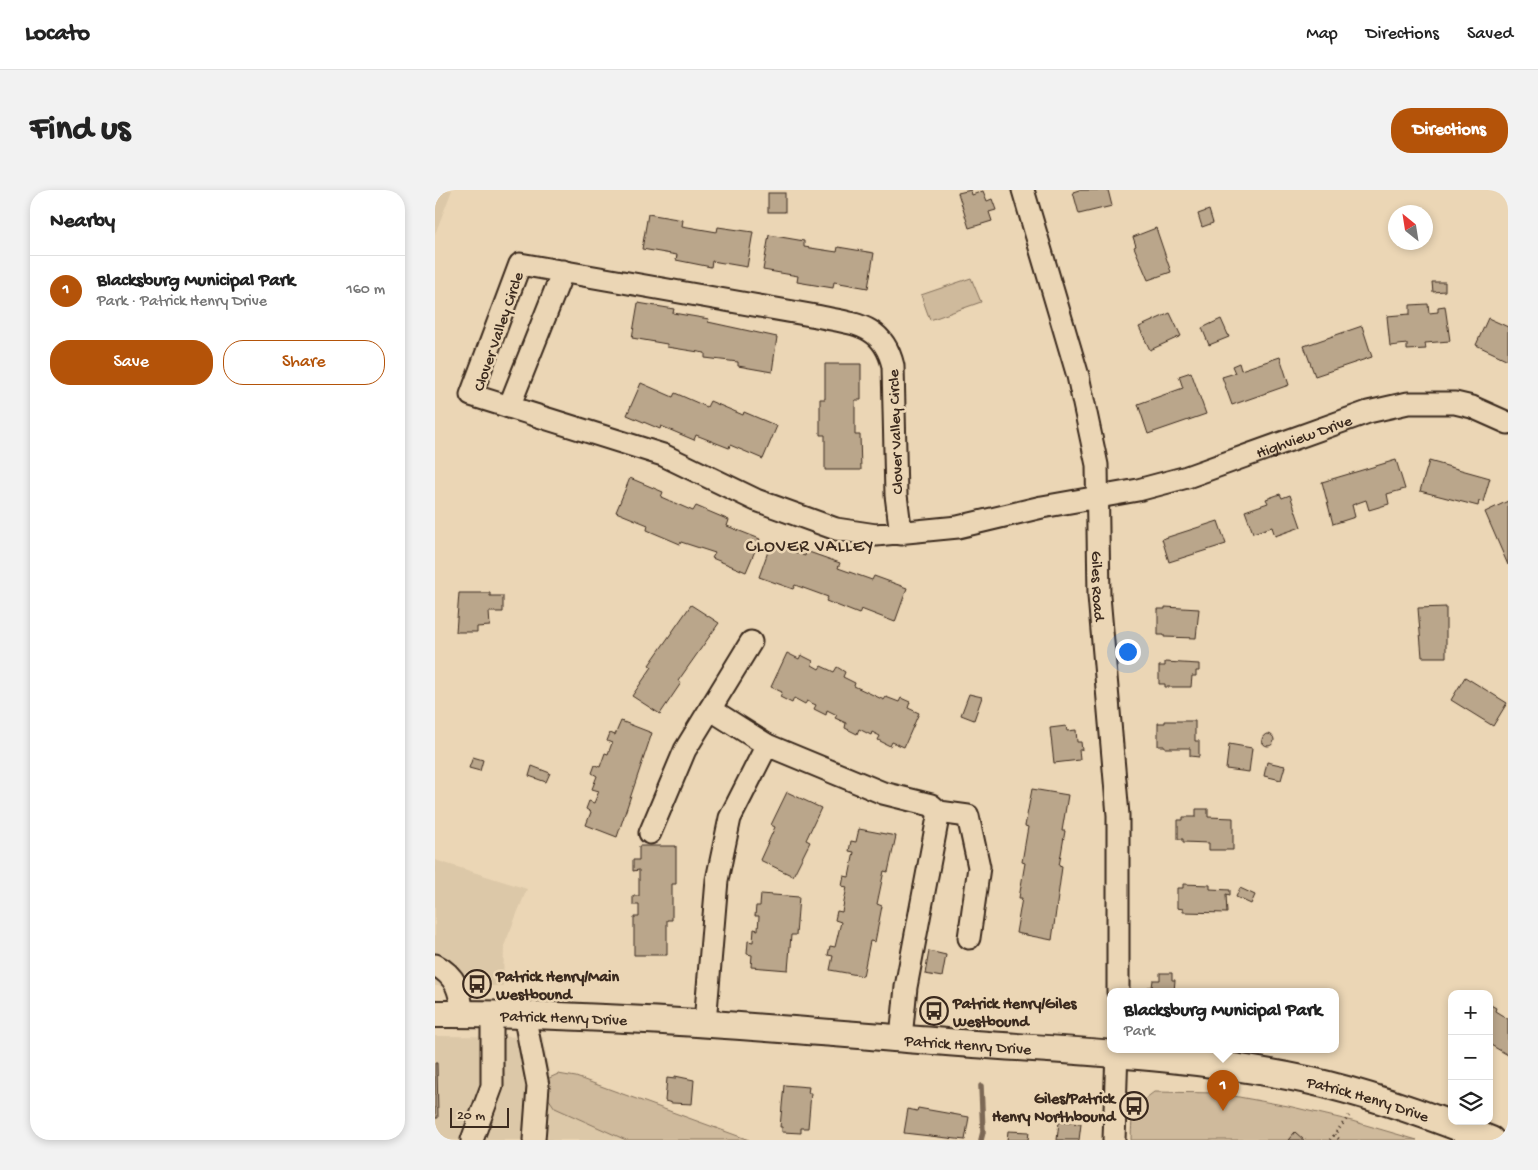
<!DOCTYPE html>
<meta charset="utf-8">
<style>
:root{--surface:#fff;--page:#f2f2f2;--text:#222;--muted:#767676;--line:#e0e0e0;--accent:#b45309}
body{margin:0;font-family:"Gochi Hand",sans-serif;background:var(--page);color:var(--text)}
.controls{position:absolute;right:15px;bottom:15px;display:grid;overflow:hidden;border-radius:10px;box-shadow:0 2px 8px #0003}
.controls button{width:45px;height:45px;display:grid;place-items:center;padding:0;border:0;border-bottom:1px solid var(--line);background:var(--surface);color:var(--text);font:25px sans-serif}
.compass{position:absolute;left:953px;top:15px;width:45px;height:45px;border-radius:50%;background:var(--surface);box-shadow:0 2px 8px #0003;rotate:330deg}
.scale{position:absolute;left:15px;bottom:12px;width:59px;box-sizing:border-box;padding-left:5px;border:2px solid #3b2a1e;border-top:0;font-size:14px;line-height:18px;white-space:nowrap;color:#3b2a1e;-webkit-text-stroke:4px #ebd6b5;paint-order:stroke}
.you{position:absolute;left:692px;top:461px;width:18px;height:18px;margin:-12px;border:4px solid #fff;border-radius:50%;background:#1a73e8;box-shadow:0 0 0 8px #1a73e833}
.badge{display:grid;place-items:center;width:32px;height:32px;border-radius:50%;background:var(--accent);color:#fff;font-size:16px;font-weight:700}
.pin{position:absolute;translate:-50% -41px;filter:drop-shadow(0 1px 2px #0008)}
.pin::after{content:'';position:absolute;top:26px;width:18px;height:15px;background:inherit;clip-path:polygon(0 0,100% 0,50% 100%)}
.popup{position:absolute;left:672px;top:798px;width:232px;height:65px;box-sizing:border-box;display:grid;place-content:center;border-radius:10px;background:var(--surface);filter:drop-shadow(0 1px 4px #0005);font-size:16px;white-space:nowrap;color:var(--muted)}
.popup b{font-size:19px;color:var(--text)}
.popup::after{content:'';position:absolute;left:50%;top:100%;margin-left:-10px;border:10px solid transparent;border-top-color:var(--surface)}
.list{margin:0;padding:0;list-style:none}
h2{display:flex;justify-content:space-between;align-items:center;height:65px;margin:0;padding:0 20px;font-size:21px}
h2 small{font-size:16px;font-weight:400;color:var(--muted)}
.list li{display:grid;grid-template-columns:32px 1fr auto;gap:15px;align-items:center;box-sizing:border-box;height:70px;padding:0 20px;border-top:1px solid var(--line)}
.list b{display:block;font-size:19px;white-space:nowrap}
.list p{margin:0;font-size:16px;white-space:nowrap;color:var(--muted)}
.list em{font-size:16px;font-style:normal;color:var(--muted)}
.actions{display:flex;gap:10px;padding:15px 20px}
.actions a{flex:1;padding:11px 0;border:1px solid var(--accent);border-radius:20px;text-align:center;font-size:18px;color:var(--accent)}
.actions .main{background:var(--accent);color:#fff}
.icon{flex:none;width:28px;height:28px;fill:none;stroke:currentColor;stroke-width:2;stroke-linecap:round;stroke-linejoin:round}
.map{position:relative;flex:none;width:1073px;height:950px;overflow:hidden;border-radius:20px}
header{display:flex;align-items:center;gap:30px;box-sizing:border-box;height:70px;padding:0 25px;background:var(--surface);border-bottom:1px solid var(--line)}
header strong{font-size:24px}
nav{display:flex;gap:28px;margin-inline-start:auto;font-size:18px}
.intro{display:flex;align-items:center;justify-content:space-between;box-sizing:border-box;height:120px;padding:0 30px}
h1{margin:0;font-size:35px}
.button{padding:12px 22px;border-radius:20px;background:var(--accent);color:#fff;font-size:18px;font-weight:700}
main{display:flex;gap:30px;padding:0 30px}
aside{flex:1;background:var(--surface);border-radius:20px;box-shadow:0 2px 8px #0003}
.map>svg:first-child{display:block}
.built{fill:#dcc8a8}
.green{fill:#cfba9c;stroke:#85725d}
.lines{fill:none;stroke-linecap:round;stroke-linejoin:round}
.stream{stroke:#7b6855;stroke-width:5.5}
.building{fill:#baa68b;stroke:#3b2a1e}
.minor-casing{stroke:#3b2a1e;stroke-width:25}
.major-casing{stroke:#3b2a1e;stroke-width:30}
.path{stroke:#3b2a1e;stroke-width:3;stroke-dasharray:1 4;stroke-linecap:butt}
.minor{stroke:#ebd6b5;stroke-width:21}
.major{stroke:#ebd6b5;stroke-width:26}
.labels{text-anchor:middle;stroke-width:5;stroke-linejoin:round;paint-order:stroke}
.street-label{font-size:16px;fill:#3b2a1e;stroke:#ebd6b5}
.poi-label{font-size:16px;font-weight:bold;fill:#3b2a1e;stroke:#ebd6b5;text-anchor:start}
.neighbourhood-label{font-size:18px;letter-spacing:1px;fill:#3b2a1e;stroke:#ebd6b5}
</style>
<header>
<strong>Locato</strong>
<nav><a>Map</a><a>Directions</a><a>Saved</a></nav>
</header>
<div class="intro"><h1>Find us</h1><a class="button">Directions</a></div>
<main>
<aside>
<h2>Nearby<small></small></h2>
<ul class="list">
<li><span class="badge">1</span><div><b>Blacksburg Municipal Park</b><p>Park · Patrick Henry Drive</p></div><em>160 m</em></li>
</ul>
<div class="actions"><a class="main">Save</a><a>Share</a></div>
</aside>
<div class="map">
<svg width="1073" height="950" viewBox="0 0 1073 950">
<rect width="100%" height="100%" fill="#ebd6b5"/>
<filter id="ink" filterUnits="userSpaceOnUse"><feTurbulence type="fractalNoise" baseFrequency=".02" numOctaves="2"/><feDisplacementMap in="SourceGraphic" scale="10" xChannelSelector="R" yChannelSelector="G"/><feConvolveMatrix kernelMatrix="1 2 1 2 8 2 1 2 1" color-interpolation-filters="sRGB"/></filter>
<g filter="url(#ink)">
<g class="built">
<path d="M0,0H17L0,44Z"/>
<path d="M0,670L92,699L69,756L68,796H0Z"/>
<path d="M0,846L108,847L116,892L277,950H0Z"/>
</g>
<g class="green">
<path d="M536,88L546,112L495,130L486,105Z"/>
<path d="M123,884L141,887L314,950H191L120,918L111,905L112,889Z"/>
<path d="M719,902L782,903L853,916L917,931L982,950H696C697,922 696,919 719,902Z"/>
</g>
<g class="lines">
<path class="stream" d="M546,950L548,942L546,896"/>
</g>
<g class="building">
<path d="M536,0L537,5L548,1L552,11L557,9L561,20L554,22L557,31L534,38L523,3Z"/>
<path d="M644,0H673L677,16L644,24L638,2Z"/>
<rect x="333" y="3" width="17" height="19"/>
<path d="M774,20L778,33L767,37L763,24Z"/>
<path d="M213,24L248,30L247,36L282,42L283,37L318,42L312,77L277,71L276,77L241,70L242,65L207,59Z"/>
<path d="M721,38L736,82L713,90L699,57L701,56L698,47Z"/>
<path d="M334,45L369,51V57L402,62L403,57L439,63L433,98L399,92L398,98L362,92L363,86L328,80Z"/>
<path d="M997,92H1010V101L998,102Z"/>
<path d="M203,113L239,119L238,123L274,129L273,132L342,147L337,182L303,176V172L270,168V163L232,157V154L197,148Z"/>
<path d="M993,114L994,123L1003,122V117L1010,116L1015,151L990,153L991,159L972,160V154L955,156L952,126L975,124V115Z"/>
<path d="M735,123L746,146L715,160L704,137Z"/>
<path d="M1053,128L1073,137V170L1041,155Z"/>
<path d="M786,129L794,147L774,155L767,138Z"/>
<path d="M927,136L937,167L880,186L869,156Z"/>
<path d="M845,167L854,195L797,215L787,187L800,183L797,176L804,173L806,180Z"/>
<path d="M390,174H426V210H420V245H425L426,280H390V245H385V209H390Z"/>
<path d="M756,182L771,224L713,244L703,214L748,198L744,186Z"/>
<path d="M206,193L238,207L240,203L272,217L275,211L308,225L309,222L342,236L328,269L295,255L294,258L261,245L259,250L226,236L225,239L192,225Z"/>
<path d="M961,270L970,299L952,304L954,314L934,320L931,310L917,315L920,327L898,334L887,292Z"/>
<path d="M994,271L1055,288L1048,312L1044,311L1043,316L985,301Z"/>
<path d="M195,288L228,302L226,307L258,321L261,316L294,330L292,336L325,349L311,382L277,368L280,363L246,352L245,354L212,340L213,335L181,322Z"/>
<path d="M845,304L847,308L855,305L866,337L840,346L837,337L818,343L810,321L833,313L831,309Z"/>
<path d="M1073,311V375L1050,322Z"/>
<path d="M783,331L791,354L734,372L727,349Z"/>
<path d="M336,353L370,366L371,361L405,373L403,378L437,390L439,386L472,398L460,432L426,419L424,424L391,411L393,407L360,395L358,399L324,387Z"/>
<path d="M24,403H55V406H68V422H54L55,436L42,437V442H21Z"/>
<path d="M256,415L284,433L243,491L246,493L225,524L197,506L217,477L214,475Z"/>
<path d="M730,417L764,419L761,448L729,447V445H723V419H730Z"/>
<path d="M1011,417V467H987L983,418Z"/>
<path d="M352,463L364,469L366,465L378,471L377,475L384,479L386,476L399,482L402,477L410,482L408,487L420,493L419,496L449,510L451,507L464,512L466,508L475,512L473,518L484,523L469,557L457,552L455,556L443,550L445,546L437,542L436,545L424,539L422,544L410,538L411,533L400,528L402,525L392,520L391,525L379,519L381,515L372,511L370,514L359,508L357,513L345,507L347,502L336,497Z"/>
<path d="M730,472L764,474V481H761V486H757L756,497H730V494H724V476H730Z"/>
<path d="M1030,487L1072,513L1058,536L1016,510Z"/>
<path d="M534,504L547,507L539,530L526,525Z"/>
<path d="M186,531L217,543L182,647L151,635L156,622L151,619L154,611L159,613L164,601L157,599L162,586L157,583L160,575L165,577L170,563L173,564L177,553L172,551L175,543L180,545Z"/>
<path d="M730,531H760V551H764V567L755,566V558H730V556H723V533H730Z"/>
<path d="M631,536L632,541L641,540L642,552H646L647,560H644L645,570L619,573L615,538Z"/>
<circle cx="833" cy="550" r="6"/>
<path d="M794,554L817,558L814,582L791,579Z"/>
<path d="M38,567L48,570L45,581L34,578Z"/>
<path d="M832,572L850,576L846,590L829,586Z"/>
<path d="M97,576L115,583L111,592L94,586Z"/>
<path d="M597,599L633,605L627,641H630L624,676L627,677L617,750L581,743L587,708H584L590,673L587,672L593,637L590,636Z"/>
<path d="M352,602L386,618L371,650L375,652L358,686L325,670L340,637L336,635Z"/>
<path d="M761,619H773V627L798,628V660H774V653L748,652V649H743V630H748V627H761Z"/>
<path d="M424,639L461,646L453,682L449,681L442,714L447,716L440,752L435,751L428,786L395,780L398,766L393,765L395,756L400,757L406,732L400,730L402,721L407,722L412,697L407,696L409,686L414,687L419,662L414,661L416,651L421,652Z"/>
<path d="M204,656H241V694H237V730H232V765H199V727H204V715H198V706H204V680L198,681V670H204Z"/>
<path d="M748,694L775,695V699L795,700V705L791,704L792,723L748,722V719L742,718V698H748Z"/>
<path d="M805,698L820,705L816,714L801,707Z"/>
<path d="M326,704L364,707L361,745H356L353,780L316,777L317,765L312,764L313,751L318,752L319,739L323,740L324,726H320L321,716H325Z"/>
<path d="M494,761L511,765L507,787L490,784Z"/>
<path d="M725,783H737V790H740L739,802H713V797H717L718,790H725Z"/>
<path d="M1054,814L1061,818L1060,821L1073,829V865L1054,854Z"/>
<path d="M0,873H2L3,928H0Z"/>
<path d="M240,886L259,890L257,914L237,913L230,911L232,888L240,889Z"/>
<path d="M349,895L374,897L373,903H376L373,938H366V943L347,942V937H345Z"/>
<path d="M483,918L534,927L530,950L469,943L473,919L482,921Z"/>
<path d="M624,932L646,934L644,950H622Z"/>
<path d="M573,941L594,942L593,950H572Z"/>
<path d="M860,942L869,950H853Z"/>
</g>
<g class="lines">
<defs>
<g id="minor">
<path id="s1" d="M588,0L643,186L662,275L664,406L683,625V802"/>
<path d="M74,217L128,81"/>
<path id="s2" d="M466,344L461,305L458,176C448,133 418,134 381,126L85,74L36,205L228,265L321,310L401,339L441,345L523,337L607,317L703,300L752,287L933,222L973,213H1020L1037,217L1073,233"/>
<path d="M275,519L332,555L448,603L496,615L504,622L533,626L544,677L534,748"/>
<path d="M215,643L250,560L316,452"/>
<path d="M0,775C22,786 25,802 28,824"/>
<path d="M89,824L103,896L99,950"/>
<path d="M270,833L282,690L295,628L332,555"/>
<path d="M466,848L471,797L504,622"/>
<path d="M37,950L57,896V824"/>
<path d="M679,950L682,860"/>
</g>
<g id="major">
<path id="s3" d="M0,824C167,823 332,838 498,851C622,861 751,864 872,890C935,904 996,926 1056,950"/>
</g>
</defs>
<use href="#minor" class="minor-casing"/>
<use href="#major" class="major-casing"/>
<g class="path">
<path d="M899,945L905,950"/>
<path d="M895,950L914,926"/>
</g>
<use href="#minor" class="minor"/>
<use href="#major" class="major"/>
</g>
</g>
<defs>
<symbol id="bus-ring" viewBox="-11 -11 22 22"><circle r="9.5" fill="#ebd6b5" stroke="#3b2a1e" stroke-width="1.5"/><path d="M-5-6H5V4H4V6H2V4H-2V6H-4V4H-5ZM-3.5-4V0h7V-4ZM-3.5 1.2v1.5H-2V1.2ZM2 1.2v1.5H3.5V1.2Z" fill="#3b2a1e"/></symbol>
</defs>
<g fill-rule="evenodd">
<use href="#bus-ring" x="26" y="778" width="32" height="32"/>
<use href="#bus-ring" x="483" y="805" width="32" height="32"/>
<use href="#bus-ring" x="683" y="900" width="32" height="32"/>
</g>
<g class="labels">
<g class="street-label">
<text transform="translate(62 141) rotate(-71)" y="6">Clover Valley Circle</text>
<text transform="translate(459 242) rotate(-92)" y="6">Clover Valley Circle</text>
<text dy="6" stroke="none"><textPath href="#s2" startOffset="1579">Highview Drive</textPath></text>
<text dy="6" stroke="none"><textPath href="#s1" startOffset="406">Giles Road</textPath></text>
<text dy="6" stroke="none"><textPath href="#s3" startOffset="129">Patrick Henry Drive</textPath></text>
<text dy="6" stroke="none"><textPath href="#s3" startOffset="534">Patrick Henry Drive</textPath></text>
<text dy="6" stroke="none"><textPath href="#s3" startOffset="939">Patrick Henry Drive</textPath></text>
</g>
<g class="poi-label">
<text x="61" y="791">Patrick Henry/Main<tspan x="61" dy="18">Westbound</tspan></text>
<text x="518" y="818">Patrick Henry/Giles<tspan x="518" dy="18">Westbound</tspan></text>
<text x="680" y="913" text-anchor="end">Giles/Patrick<tspan x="680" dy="18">Henry Northbound</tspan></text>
</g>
<g class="neighbourhood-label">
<text x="375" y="361">CLOVER VALLEY</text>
</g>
</g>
</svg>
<div class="controls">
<button>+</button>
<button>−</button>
<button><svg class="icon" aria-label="layers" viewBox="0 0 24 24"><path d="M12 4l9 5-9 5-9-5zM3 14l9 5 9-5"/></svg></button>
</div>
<svg class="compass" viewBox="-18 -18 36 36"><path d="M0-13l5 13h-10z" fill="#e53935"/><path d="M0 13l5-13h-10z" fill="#767676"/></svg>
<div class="scale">20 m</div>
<div class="you"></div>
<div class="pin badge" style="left:788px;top:921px">1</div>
<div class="popup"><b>Blacksburg Municipal Park</b>Park</div>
</div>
</main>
